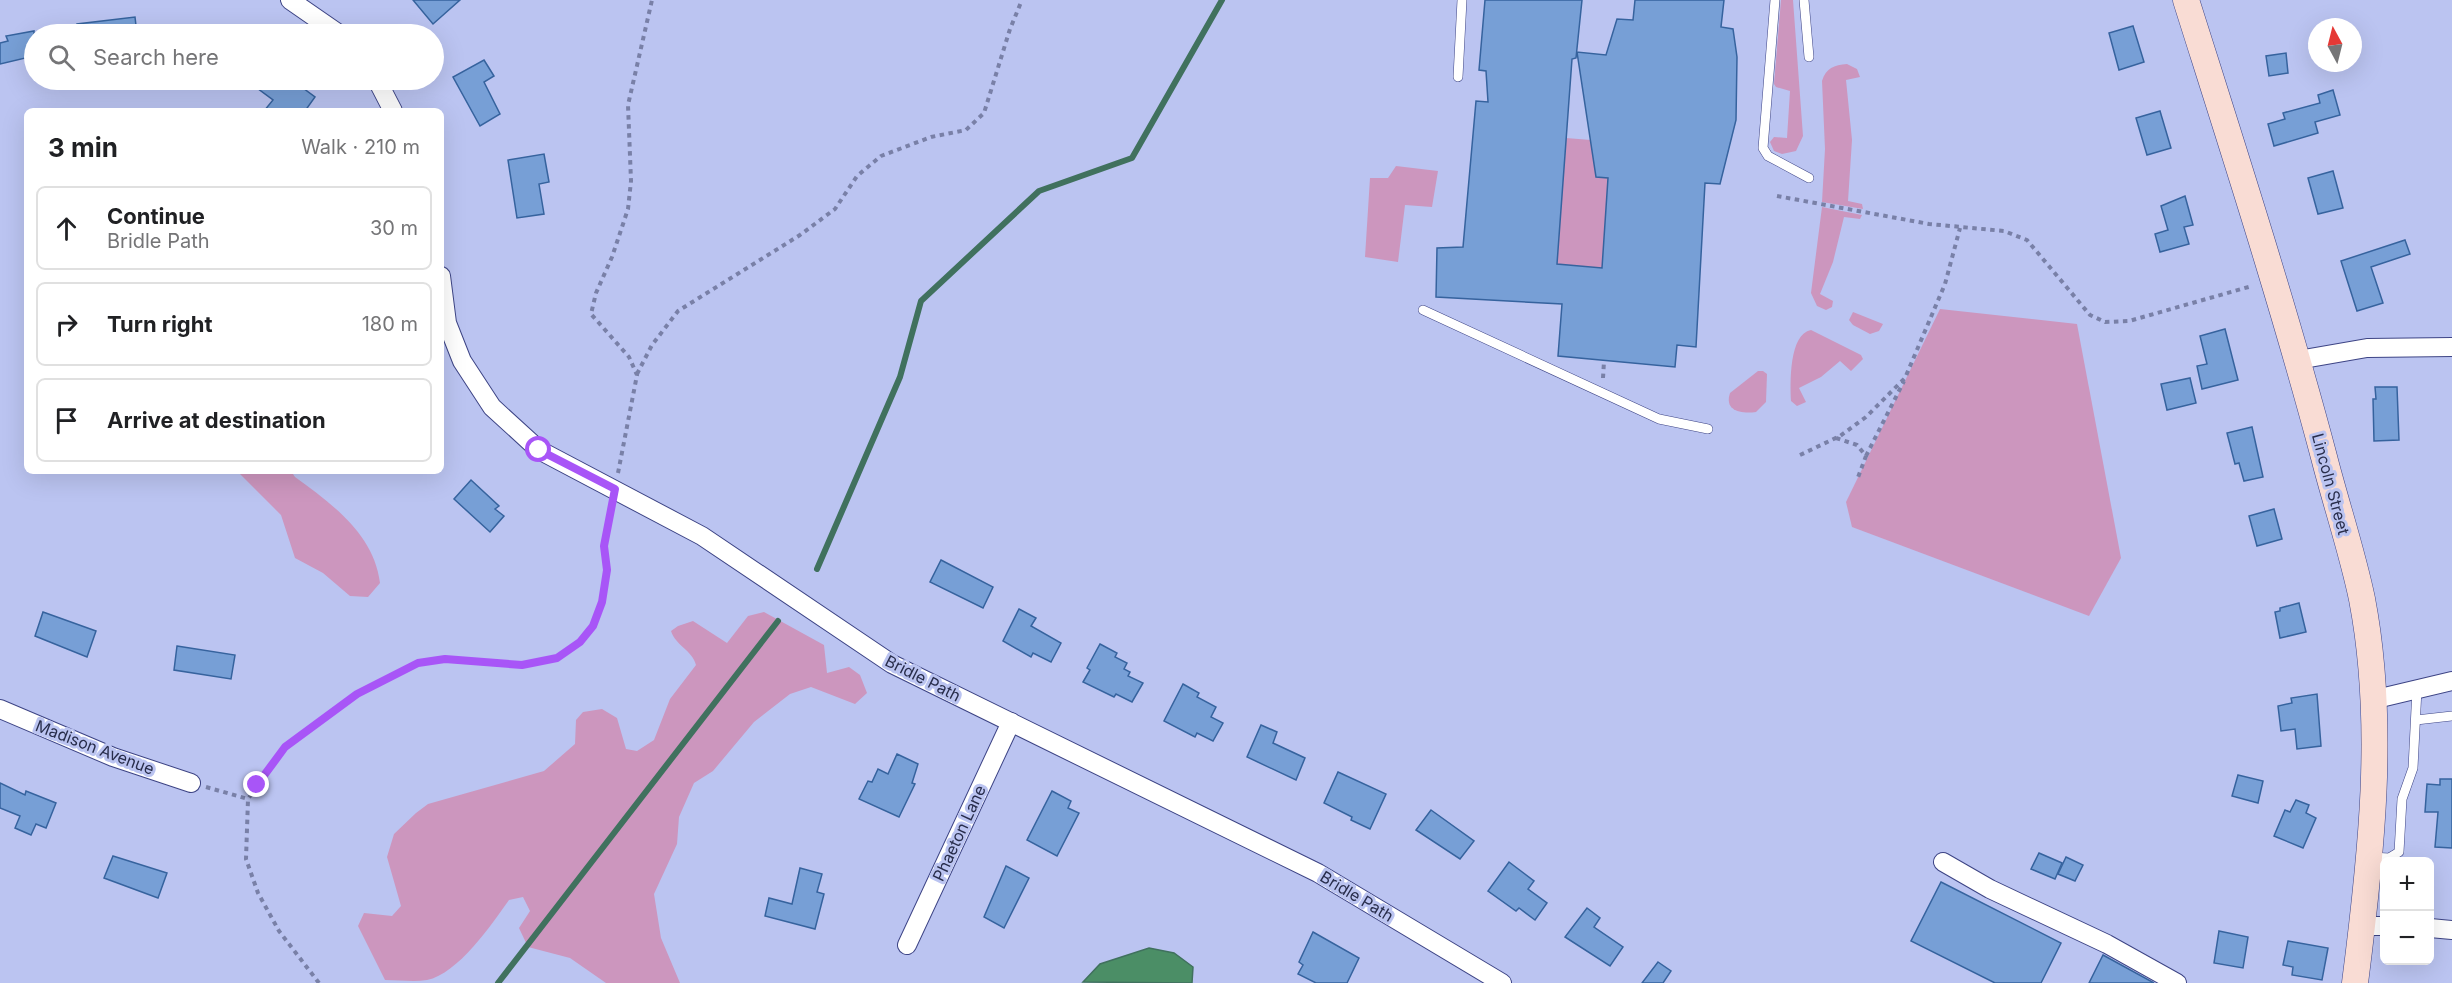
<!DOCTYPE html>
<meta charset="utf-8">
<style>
:root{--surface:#fff;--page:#f2f2f2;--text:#202124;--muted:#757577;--line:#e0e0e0}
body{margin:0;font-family:Inter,sans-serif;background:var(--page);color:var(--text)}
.controls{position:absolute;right:18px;bottom:18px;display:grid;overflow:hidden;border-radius:9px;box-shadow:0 6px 24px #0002}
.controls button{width:54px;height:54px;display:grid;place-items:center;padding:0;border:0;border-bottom:2px solid var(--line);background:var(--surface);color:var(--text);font:30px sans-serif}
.compass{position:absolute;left:2308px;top:18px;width:54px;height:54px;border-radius:50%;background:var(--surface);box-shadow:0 6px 24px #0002;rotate:353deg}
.stop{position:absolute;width:18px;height:18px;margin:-14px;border:4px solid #a855f7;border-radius:50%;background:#fff}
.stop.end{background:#a855f7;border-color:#fff;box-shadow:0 2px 6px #0008}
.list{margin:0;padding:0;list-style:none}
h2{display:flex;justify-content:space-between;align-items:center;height:78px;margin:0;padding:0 24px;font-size:26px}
h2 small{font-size:20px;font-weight:400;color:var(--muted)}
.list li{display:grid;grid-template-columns:39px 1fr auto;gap:18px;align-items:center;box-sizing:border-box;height:84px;margin:0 12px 12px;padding:0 12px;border:2px solid var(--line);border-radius:9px}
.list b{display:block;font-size:22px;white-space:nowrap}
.list p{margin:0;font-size:20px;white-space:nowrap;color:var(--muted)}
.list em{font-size:20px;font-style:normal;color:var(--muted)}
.icon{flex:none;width:33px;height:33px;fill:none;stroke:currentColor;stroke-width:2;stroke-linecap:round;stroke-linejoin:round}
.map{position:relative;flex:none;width:2452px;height:983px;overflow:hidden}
.search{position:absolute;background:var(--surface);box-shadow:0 6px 24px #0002;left:24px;top:24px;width:420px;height:66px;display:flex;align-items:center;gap:15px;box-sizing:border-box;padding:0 21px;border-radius:33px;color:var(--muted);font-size:22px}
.panel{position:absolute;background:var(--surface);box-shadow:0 6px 24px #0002;left:24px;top:108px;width:420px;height:366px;border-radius:9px}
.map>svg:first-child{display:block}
.green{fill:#cc96be}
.water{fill:#4b8e66;stroke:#40715e;stroke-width:1.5}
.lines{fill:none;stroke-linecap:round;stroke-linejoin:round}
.stream{stroke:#40715e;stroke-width:6}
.building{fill:#779fd6;stroke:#36639e;stroke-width:1.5}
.service-casing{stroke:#3d4485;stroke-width:10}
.minor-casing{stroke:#3d4485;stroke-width:20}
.secondary-casing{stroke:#3d4485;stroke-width:27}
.path{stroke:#7980a7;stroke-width:4;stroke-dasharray:4.5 4.5;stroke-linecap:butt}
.service{stroke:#fff;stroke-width:9}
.minor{stroke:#fff;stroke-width:18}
.secondary{stroke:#f9dcd4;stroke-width:26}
.route{stroke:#a855f7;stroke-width:8}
.labels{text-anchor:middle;stroke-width:6;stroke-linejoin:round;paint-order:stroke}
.street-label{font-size:16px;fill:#282d4b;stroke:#bbc4f1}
</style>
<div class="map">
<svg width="2452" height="983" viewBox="0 0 2452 983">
<rect width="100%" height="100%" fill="#bbc4f1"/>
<g class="green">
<path d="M1781,0H1793L1803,136L1796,151L1782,154L1774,151L1770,142L1774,137L1787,138L1790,91L1776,87L1774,84Z"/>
<path d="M1847,64L1857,69L1860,77L1846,80L1852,140L1848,201L1862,204L1863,209L1822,202L1825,149L1822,81C1826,68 1834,65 1847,64Z"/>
<path d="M1566,138L1591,140L1596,177L1608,178L1602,268L1557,264Z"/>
<path d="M1396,166L1438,171L1432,207L1405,205L1398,262L1365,257L1370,178H1388Z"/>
<path d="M1822,207L1862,215L1860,219L1844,217L1833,262L1820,294L1833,301L1832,307L1826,310L1817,306L1811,293Z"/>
<path d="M1940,309L2077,324L2121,558L2089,616L1852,527L1846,502Z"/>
<path d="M1853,312L1883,324L1879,331L1870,334L1853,325L1849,320Z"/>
<path d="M1811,330L1861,355L1863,359L1851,371L1840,361L1821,377L1799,388L1806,402L1797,406L1791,401C1790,383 1789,334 1811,330Z"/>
<path d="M1758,371H1763L1767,374L1766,402L1756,412C1741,414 1724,411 1730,393Z"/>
<path d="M237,471H291L295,477C332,504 374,534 380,583L368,597L350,596L323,573L295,558L281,515Z"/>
<path d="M764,612L824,645L827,673L849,667L860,675L867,693L855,704L811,687L790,694L754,722L713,771L694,783L679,817L677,844L654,894L661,938L680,983H606L570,958L528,947L519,928L530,911L523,897L509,900C492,924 458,974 427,980C414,982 399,980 385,980L358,926L364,913L392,916L401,906L387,857L394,834L416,813L428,804L544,771L575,744L576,720L583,712L602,709L617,718L626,749L637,751L654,740L670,699L696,665C692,650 676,646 671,631L678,626L693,621L727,643L748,616Z"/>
</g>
<path class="water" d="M1149,948L1174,953L1193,967L1192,983L1083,982L1100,964Z"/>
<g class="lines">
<g class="stream">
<path d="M817,569L900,377L921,301L1039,191L1132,158L1222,0"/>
<path d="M498,983L778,621"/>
</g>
</g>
<g class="building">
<path d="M413,0H460L433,24Z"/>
<path d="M1485,0H1582L1576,58L1572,59L1557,264L1602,268L1608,178L1596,177L1577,52L1606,55L1617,19L1633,20L1635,0H1724L1721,27L1733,29L1737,57L1736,120L1720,184L1705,183L1696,347L1677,345L1675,367L1558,356L1562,304L1436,297L1437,248L1463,247L1476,101L1488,102L1486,71L1479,70Z"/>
<path d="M135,17L137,34H78L77,24Z"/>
<path d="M2133,26L2144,62L2119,70L2109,33Z"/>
<path d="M34,31V56L0,64V43L8,41L6,36Z"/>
<path d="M2286,53L2288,73L2269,76L2266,56Z"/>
<path d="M484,60L494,76L484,82L500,114L480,126L453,77Z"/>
<path d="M246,80H292L315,97L305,111H264L273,100Z"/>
<path d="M2333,90L2340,115L2315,122L2318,133L2274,146L2268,124L2285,119L2283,113L2320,103L2318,95Z"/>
<path d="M2160,111L2171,148L2147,155L2136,118Z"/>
<path d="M544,154L549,182L539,184L544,214L517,218L508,160Z"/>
<path d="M2333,171L2343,208L2318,214L2308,178Z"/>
<path d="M2185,196L2193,225L2184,227L2189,244L2160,252L2155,234L2168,230L2161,206Z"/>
<path d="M2405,240L2410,254L2371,267L2383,303L2357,311L2341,261Z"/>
<path d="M2225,329L2238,380L2202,389L2197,366L2207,364L2200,336Z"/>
<path d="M2190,378L2196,403L2167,410L2161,384Z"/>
<path d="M2375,387H2397L2399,440L2374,441L2373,399H2376Z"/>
<path d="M2252,427L2263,477L2244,481L2239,463L2235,464L2227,433Z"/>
<path d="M471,480L499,506L495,509L504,516L490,532L454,499Z"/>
<path d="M2274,509L2282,539L2257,546L2249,516Z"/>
<path d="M941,560L993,587L983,608L930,582Z"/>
<path d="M2299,603L2306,632L2280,638L2275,612L2280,611V608Z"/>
<path d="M1019,609L1036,618L1031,626L1061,643L1051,662L1033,653L1031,657L1003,641Z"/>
<path d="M43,612L96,631L87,657L35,636Z"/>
<path d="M1100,644L1117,653L1115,657L1127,663L1124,669L1130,672L1128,676L1143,683L1132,702L1116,694L1114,697L1083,682L1090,670L1087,668Z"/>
<path d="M177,646L235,655L231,679L174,670Z"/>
<path d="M1183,684L1199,693L1197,697L1216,707L1211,717L1223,723L1213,741L1197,733L1195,737L1164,721Z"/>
<path d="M2317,694L2321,746L2297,749L2295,729L2281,731L2278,706L2292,703L2291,698Z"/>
<path d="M1261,725L1277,732L1273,743L1305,758L1296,780L1247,757Z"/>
<path d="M897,754L918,764L912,783L915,784L899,817L859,799L868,781L872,782L878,769L888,774Z"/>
<path d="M1338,772L1386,794L1370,829L1351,820L1352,817L1324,803Z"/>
<path d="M2238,775L2263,781L2258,803L2232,796Z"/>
<path d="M2440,779H2452V848L2435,847L2438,812H2425L2427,784L2440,785Z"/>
<path d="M0,783L25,795L26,791L56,803L46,828L36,824L31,835L15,828L20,816L0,808Z"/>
<path d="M1052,791L1071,801L1068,808L1079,813L1057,856L1027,840Z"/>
<path d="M2296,800L2309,805L2306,813L2316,818L2303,848L2274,836L2285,810L2290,812Z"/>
<path d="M1431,810L1474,841L1460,859L1416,830Z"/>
<path d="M2039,853L2062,863L2055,879L2031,869Z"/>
<path d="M113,856L167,873L158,898L104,878Z"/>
<path d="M2066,857L2083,865L2075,881L2058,874Z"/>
<path d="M1509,862L1534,881L1528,889L1547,903L1535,920L1519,908L1516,911L1488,891Z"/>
<path d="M1006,866L1029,878L1004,928L984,917Z"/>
<path d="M800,868L822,874L817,892L824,894L815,929L765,916L769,898L792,904Z"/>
<path d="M1941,882L2061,943L2041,983H1995L1911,941Z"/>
<path d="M1587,908L1600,918L1594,927L1623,947L1610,966L1565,937Z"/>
<path d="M2219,931L2248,937L2243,968L2214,963Z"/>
<path d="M1313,932L1359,958L1347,983H1316L1298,974L1303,965L1299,962Z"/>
<path d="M2288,941L2328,948L2322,980L2292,975L2293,967L2283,965Z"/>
<path d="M2103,955L2154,983H2089Z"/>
<path d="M1658,962L1671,971L1663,983H1642Z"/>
</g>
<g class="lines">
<defs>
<g id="service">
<path d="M1775,0L1763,148L1768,156L1809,178"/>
<path d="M1804,0L1809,57"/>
<path d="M1458,77L1462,0"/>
<path d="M1423,310L1659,419L1708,429"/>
<path d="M2416,720L2452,716"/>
<path d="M2371,857L2389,858L2399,852L2402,799L2413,768L2417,689"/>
</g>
<g id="minor">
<path d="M290,0L339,34"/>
<path d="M377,80L393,111"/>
<path d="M441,276L447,323L462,361L492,407L539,450L702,536L892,664L1318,873L1502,983"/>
<path d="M2298,360L2367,348L2452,347"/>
<path d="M2372,700L2452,681"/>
<path d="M0,709L113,757L191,783"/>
<path d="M1943,862L1990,889L2107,944L2177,983"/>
<path d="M2363,926H2384"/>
<path d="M2430,928L2452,930"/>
<path d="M907,945L1011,722"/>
</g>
<path id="secondary" d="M2186,0C2234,152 2283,303 2324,457C2336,504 2352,551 2362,599C2386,724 2371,858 2355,983"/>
</defs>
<use href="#service" class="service-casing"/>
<use href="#minor" class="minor-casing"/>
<use href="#secondary" class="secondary-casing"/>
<g class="path">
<path d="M1777,196L1929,224L2004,231L2027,240L2090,315L2105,322L2129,321L2252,286"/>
<path d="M637,374L652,345L678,311L800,235L835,209L857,176L881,156L931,137L966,130L984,113L1010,29L1022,0"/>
<path d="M1603,378L1604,361"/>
<path d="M1836,438L1857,445L1866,456L1857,480"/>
<path d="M1800,455L1840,436L1866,417L1905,378L1945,284L1960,228"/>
<path d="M1866,456L1904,381"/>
<path d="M618,473L637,375L629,357L591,314L596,293L612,257L628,209L631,181L628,105L652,0"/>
<path d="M206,787L248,799"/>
<path d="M319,983L279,931L258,893L246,859L248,799L285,747L357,694L400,672L419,663L445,659L522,665L557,658L580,642L593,626L602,602L607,570L605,546L611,507"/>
</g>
<use href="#service" class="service"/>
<use href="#minor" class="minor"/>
<use href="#secondary" class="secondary"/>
</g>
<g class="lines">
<path class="route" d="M257,785L285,747L357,694L418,663L445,659L522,665L557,658L580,642L593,626L602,602L607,570L604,546L615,489L539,450"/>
</g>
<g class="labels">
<g class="street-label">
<text transform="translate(2331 484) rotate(75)" y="6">Lincoln Street</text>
<text transform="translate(923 678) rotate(27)" y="6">Bridle Path</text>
<text transform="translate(95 747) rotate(21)" y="6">Madison Avenue</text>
<text transform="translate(959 833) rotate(-65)" y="6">Phaeton Lane</text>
<text transform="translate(1357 896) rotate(31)" y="6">Bridle Path</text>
</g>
</g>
</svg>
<div class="controls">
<button>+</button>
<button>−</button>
</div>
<svg class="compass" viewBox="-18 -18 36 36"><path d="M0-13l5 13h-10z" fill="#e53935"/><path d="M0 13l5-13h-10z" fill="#757577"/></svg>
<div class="stop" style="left:539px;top:450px"></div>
<div class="stop end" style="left:257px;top:785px"></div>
<div class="search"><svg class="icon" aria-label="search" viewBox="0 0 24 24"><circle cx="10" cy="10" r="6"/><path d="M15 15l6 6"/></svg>Search here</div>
<section class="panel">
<h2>3 min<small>Walk · 210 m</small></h2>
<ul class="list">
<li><svg class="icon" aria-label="ahead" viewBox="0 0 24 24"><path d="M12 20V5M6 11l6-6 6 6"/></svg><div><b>Continue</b><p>Bridle Path</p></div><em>30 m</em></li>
<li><svg class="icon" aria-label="right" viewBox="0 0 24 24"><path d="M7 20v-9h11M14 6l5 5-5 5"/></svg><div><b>Turn right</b></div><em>180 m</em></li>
<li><svg class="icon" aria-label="arrive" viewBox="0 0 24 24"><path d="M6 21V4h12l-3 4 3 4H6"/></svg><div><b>Arrive at destination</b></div></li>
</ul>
</section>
</div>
